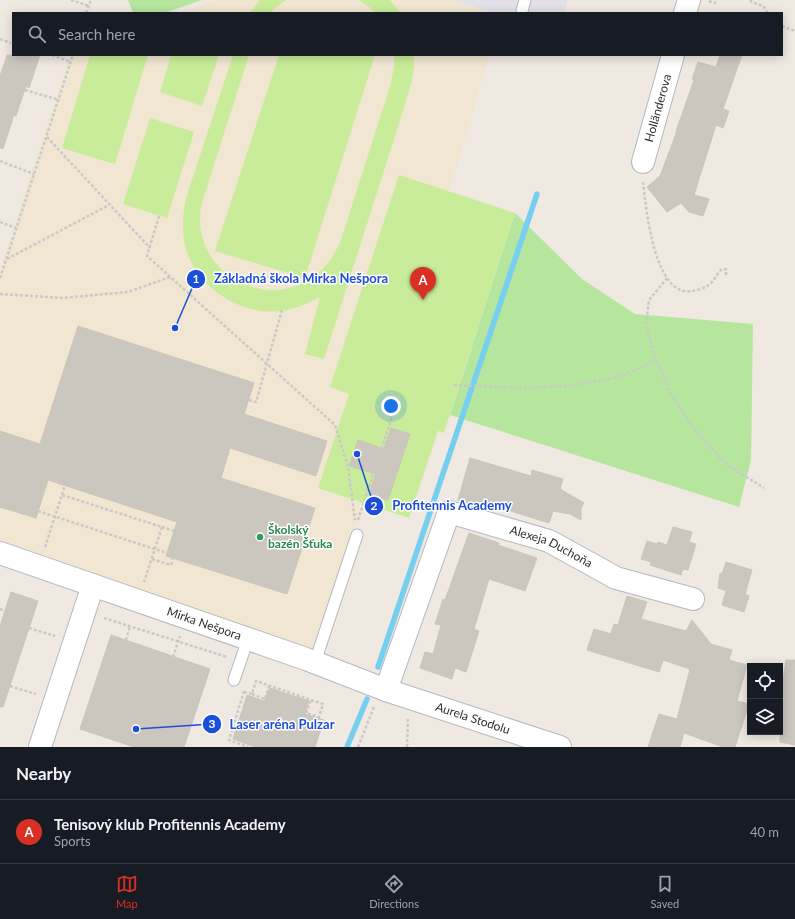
<!DOCTYPE html>
<meta charset="utf-8">
<style>
:root{--surface:#171b24;--page:#242831;--text:#f1f3f6;--muted:#9ea1a6;--line:#363941;--accent:#d93025}
body{margin:0;font-family:Lato,sans-serif;background:var(--page);color:var(--text)}
.controls{position:absolute;right:12px;bottom:12px;display:grid;overflow:hidden;border-radius:0px;box-shadow:0 2px 10px #0003}
.controls button{width:36px;height:36px;display:grid;place-items:center;padding:0;border:0;border-bottom:1px solid var(--line);background:var(--surface);color:var(--text);font:20px sans-serif}
.you{position:absolute;left:391px;top:406px;width:14px;height:14px;margin:-10px;border:3px solid #fff;border-radius:50%;background:#1a73e8;box-shadow:0 0 0 6px #1a73e833}
.badge{display:grid;place-items:center;width:26px;height:26px;border-radius:50%;background:var(--accent);color:#fff;font-size:13px;font-weight:700}
.pin{position:absolute;translate:-50% -33px;filter:drop-shadow(0 1px 2px #0008)}
.pin::after{content:'';position:absolute;top:21px;width:14px;height:12px;background:inherit;clip-path:polygon(0 0,100% 0,50% 100%)}
.list{margin:0;padding:0;list-style:none}
h2{display:flex;justify-content:space-between;align-items:center;height:52px;margin:0;padding:0 16px;font-size:17px}
h2 small{font-size:13px;font-weight:400;color:var(--muted)}
.list li{display:grid;grid-template-columns:26px 1fr auto;gap:12px;align-items:center;box-sizing:border-box;height:64px;padding:0 16px;border-top:1px solid var(--line)}
.list b{display:block;font-size:15px;white-space:nowrap}
.list p{margin:0;font-size:13px;white-space:nowrap;color:var(--muted)}
.list em{font-size:13px;font-style:normal;color:var(--muted)}
.icon{flex:none;width:22px;height:22px;fill:none;stroke:currentColor;stroke-width:2;stroke-linecap:round;stroke-linejoin:round}
.map{position:relative;flex:none;width:795px;height:747px;overflow:hidden}
.search{position:absolute;background:var(--surface);box-shadow:0 2px 10px #0003;left:12px;right:12px;top:12px;height:44px;display:flex;align-items:center;gap:10px;box-sizing:border-box;padding:0 14px;border-radius:0px;color:var(--muted);font-size:15px}
.sheet{height:116px;background:var(--surface)}
nav{display:flex;justify-content:space-around;align-items:center;box-sizing:border-box;height:56px;border-top:1px solid var(--line);background:var(--surface);font-size:11px;color:var(--muted)}
nav a{display:grid;justify-items:center;gap:2px}
nav .on{color:var(--accent)}
.map>svg:first-child{display:block}
.industrial{fill:#e3e1e8}
.education{fill:#f0e6d1}
.green{fill:#b6e59e}
.pitch{fill:#c9ec9a}
.lines{fill:none;stroke-linecap:round;stroke-linejoin:round}
.stream{stroke:#75cff0;stroke-width:5.5}
.building{fill:#cbc7bf;stroke:#cbc5ba}
.service-casing{stroke:#b4b7c1;stroke-width:13}
.minor-casing{stroke:#b4b7c1;stroke-width:24}
.path{stroke:#c9c9c9;stroke-width:2.5;stroke-dasharray:3 2;stroke-linecap:butt}
.service{stroke:#fff;stroke-width:11}
.minor{stroke:#fff;stroke-width:22}
.leisure-dot{fill:#2e9e5b;stroke:#fff;stroke-width:1.5}
.labels{text-anchor:middle;stroke-width:3;stroke-linejoin:round;paint-order:stroke}
.street-label{font-size:12px;fill:#2e2e2e;stroke:#fff}
.leisure-label{font-size:12px;font-weight:bold;fill:#27864d;stroke:#fff;text-anchor:start}
.leader{fill:none;stroke:#1d4ed8;stroke-width:1.5}
.callout-dot{fill:#1d4ed8;stroke:#fff;stroke-width:1.5}
.mark-label{font-size:12px;text-anchor:middle;font-weight:bold;fill:#fff}
.callout-label{font-size:13px;text-anchor:middle;font-weight:bold;fill:#1d4ed8;stroke:#fff;stroke-width:3;stroke-linejoin:round;paint-order:stroke}
</style>
<div class="map">
<svg width="795" height="747" viewBox="0 0 795 747">
<rect width="100%" height="100%" fill="#efe9e1"/>
<path class="industrial" d="M454,0H568L564,13H493Z"/>
<g class="education">
<path d="M215,0H454L493,13H178Z"/>
<path d="M70,55H489L449,192L399,176L330,387L349,394L318,488L363,504L312,661L0,557V268Z"/>
</g>
<g class="green">
<path d="M128,0H202L164,13H133Z"/>
<path d="M515,213L582,279L635,314L753,324L751,460L739,507L450,415Z"/>
</g>
<g class="pitch">
<path d="M260,0H286L276,7L270,13H250Z"/>
<path d="M359,0H390L400,13H375L369,7Z"/>
<path d="M90,55H148L115,164L62,148Z"/>
<path d="M171,55H219L202,106L160,92Z"/>
<path d="M233,55H249L201,206C200,217 199,228 203,239C216,284 273,305 312,278C325,269 333,257 340,243L391,83L394,66V55H414C415,68 412,82 408,95L324,359L305,354L320,297C309,302 299,308 287,310C246,318 201,292 187,252C181,233 182,214 187,195Z"/>
<path d="M279,55H375L305,278L215,251Z"/>
<path d="M150,118L194,132L167,218L123,204Z"/>
<path d="M399,175L515,213L444,433L438,431L409,518L318,488L349,394L330,387Z"/>
</g>
<g class="lines">
<g class="stream">
<path d="M378,667L537,194"/>
<path d="M347,747L367,699"/>
</g>
</g>
<g class="building">
<path d="M7,55H40L29,88L26,86L16,116L14,115L3,149L0,148V76Z"/>
<path d="M720,55H742L723,109L729,111L723,128L716,125L694,195L709,199L703,216L689,212L681,203L667,212L647,187L660,176L677,131H676L694,80L692,79L698,62L716,67Z"/>
<path d="M78,326L254,383L244,414L327,441L316,476L230,448L221,478L315,508L287,594L166,556L177,522L48,480L36,518L0,507V431L40,444Z"/>
<path d="M391,428L410,434L388,500L369,494L376,474L349,466L358,440L384,449Z"/>
<path d="M470,458L531,476L532,470L563,479L560,489L584,503L581,508V520L570,514L553,511L549,523L501,508L500,511L484,506V507L458,500Z"/>
<path d="M673,527L692,532L689,542L696,544L688,570L683,569L681,575L650,565L651,562L641,559L647,541L657,544L658,542L667,545Z"/>
<path d="M469,533L499,543L498,545L537,558L525,591L489,579L474,629L479,631L466,672L455,668L452,679L420,668L425,652L433,654L441,625L435,624L443,599L445,600Z"/>
<path d="M726,562L752,570L745,594L749,596L744,612L722,605L726,591L718,588L720,573L722,574Z"/>
<path d="M11,592L38,601L3,707H0V626Z"/>
<path d="M627,596L647,602L641,619L686,631L692,620L711,644L732,650L729,660L747,665L737,701L749,704L735,747H723L684,733L680,747H648L659,714L677,719L690,669L663,660L659,672L587,650L594,629L611,634L614,624L618,625Z"/>
<path d="M111,635L210,669L184,747H134L80,729Z"/>
<path d="M786,660H795V745L780,742V700Z"/>
<path d="M270,688L309,701L305,714L324,720L315,747H255L233,739L247,695L264,701Z"/>
</g>
<g class="lines">
<defs>
<g id="service">
<path d="M522,11L525,0"/>
<path d="M315,662L357,535"/>
<path d="M234,680L248,639"/>
</g>
<g id="minor">
<path d="M685,13L689,0"/>
<path id="s1" d="M643,162L673,55"/>
<path id="s2" d="M0,553L306,659L386,690L560,747"/>
<path id="s3" d="M386,690L449,512L549,541L616,578L693,599"/>
<path d="M40,747L93,585"/>
</g>
</defs>
<use href="#service" class="service-casing"/>
<use href="#minor" class="minor-casing"/>
<g class="path">
<path d="M71,0L89,6"/>
<path d="M750,0L752,2L763,6L768,13"/>
<path d="M709,1L715,3L716,0"/>
<path d="M86,13L91,0"/>
<path d="M782,26L795,31"/>
<path d="M0,39L11,43"/>
<path d="M52,55L71,62"/>
<path d="M25,90L59,100"/>
<path d="M47,137L150,248"/>
<path d="M0,161L34,174"/>
<path d="M643,182C646,207 654,298 692,291C698,290 705,288 710,284C714,281 717,274 721,270L726,269V277"/>
<path d="M159,216L147,256L335,425L348,467L355,520"/>
<path d="M0,222L16,228"/>
<path d="M7,259L109,205"/>
<path d="M0,278L73,55"/>
<path d="M667,278L649,300L646,324L654,354L671,394L694,429L726,464L764,488"/>
<path d="M0,294L62,298L128,292L170,277"/>
<path d="M454,385L522,388L569,386L618,377L657,361"/>
<path d="M249,400L256,402L282,310"/>
<path d="M62,495L65,485"/>
<path d="M38,511L167,553"/>
<path d="M358,520L398,399"/>
<path d="M162,527L174,531"/>
<path d="M45,547L62,495L162,527L144,582"/>
<path d="M152,559L171,565L173,558"/>
<path d="M0,609L5,611"/>
<path d="M104,618L227,657"/>
<path d="M29,628L55,636"/>
<path d="M126,640L130,626"/>
<path d="M173,657L180,636"/>
<path d="M10,686L36,694"/>
<path d="M244,691L229,740L248,747"/>
<path d="M244,692L252,694L256,681L323,704L319,717L306,713L311,700"/>
<path d="M252,694L265,699L269,686"/>
<path d="M358,747L374,707"/>
<path d="M407,747L408,718"/>
</g>
<use href="#service" class="service"/>
<use href="#minor" class="minor"/>
</g>
<circle class="leisure-dot" cx="260" cy="537" r="4"/>
<g class="labels">
<g class="street-label">
<text dy="4" stroke="none"><textPath href="#s1" startOffset="56">Holländerova</textPath></text>
<text dy="4" stroke="none"><textPath href="#s3" startOffset="297">Alexeja Duchoňa</textPath></text>
<text dy="4" stroke="none"><textPath href="#s2" startOffset="216">Mirka Nešpora</textPath></text>
<text dy="4" stroke="none"><textPath href="#s2" startOffset="501">Aurela Stodolu</textPath></text>
</g>
<g class="leisure-label">
<text x="268" y="534">Školský<tspan x="268" dy="14">bazén Šťuka</tspan></text>
</g>
</g>
<path class="leader" d="M175 328L196 279M357 454L374 506M136 729L212 724"/>
<g class="callout-dot">
<circle cx="175" cy="328" r="4"/>
<circle cx="357" cy="454" r="4"/>
<circle cx="136" cy="729" r="4"/>
<circle cx="196" cy="279" r="10"/>
<circle cx="374" cy="506" r="10"/>
<circle cx="212" cy="724" r="10"/>
</g>
<g class="mark-label">
<text x="196" y="283">1</text>
<text x="374" y="510">2</text>
<text x="212" y="728">3</text>
</g>
<g class="callout-label">
<text x="301" y="283">Základná škola Mirka Nešpora</text>
<text x="452" y="510">Profitennis Academy</text>
<text x="282" y="729">Laser aréna Pulzar</text>
</g>
</svg>
<div class="controls">
<button><svg class="icon" aria-label="locate" viewBox="0 0 24 24"><circle cx="12" cy="12" r="6"/><path d="M12 2v4M12 18v4M2 12h4M18 12h4"/></svg></button>
<button><svg class="icon" aria-label="layers" viewBox="0 0 24 24"><path d="M12 4l9 5-9 5-9-5zM3 14l9 5 9-5"/></svg></button>
</div>
<div class="you"></div>
<div class="pin badge" style="left:423px;top:300px">A</div>
<div class="search"><svg class="icon" aria-label="search" viewBox="0 0 24 24"><circle cx="10" cy="10" r="6"/><path d="M15 15l6 6"/></svg>Search here</div>
</div>
<section class="sheet">
<h2>Nearby<small></small></h2>
<ul class="list">
<li><span class="badge">A</span><div><b>Tenisový klub Profitennis Academy</b><p>Sports</p></div><em>40 m</em></li>
</ul>
</section>
<nav>
<a class="on"><svg class="icon" aria-label="map" viewBox="0 0 24 24"><path d="M3 6l6-2 6 2 6-2v14l-6 2-6-2-6 2zM9 4v14M15 6v14"/></svg>Map</a>
<a><svg class="icon" aria-label="directions" viewBox="0 0 24 24"><path d="M12 3l9 9-9 9-9-9zM9 14v-3h6M13 9l2 2-2 2"/></svg>Directions</a>
<a><svg class="icon" aria-label="saved" viewBox="0 0 24 24"><path d="M7 4h10v16l-5-4-5 4z"/></svg>Saved</a>
</nav>
